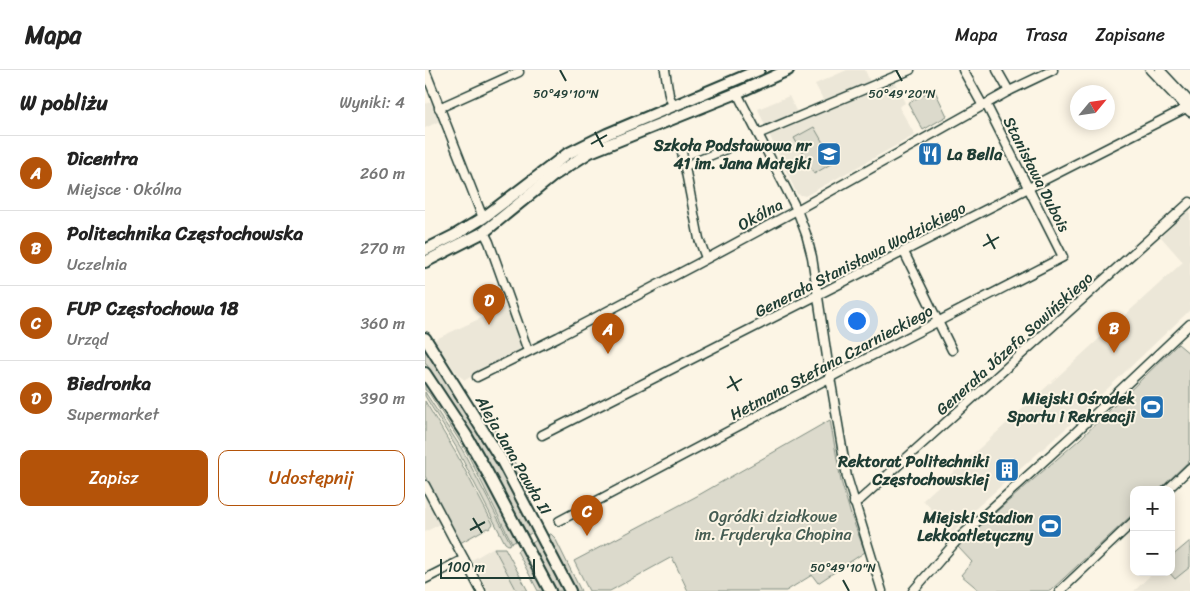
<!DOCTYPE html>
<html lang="pl">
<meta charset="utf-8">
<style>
:root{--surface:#fff;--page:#f6f6f6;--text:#222;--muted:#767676;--line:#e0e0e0;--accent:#b45309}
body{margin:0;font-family:Sriracha,sans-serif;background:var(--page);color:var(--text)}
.controls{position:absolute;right:15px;bottom:15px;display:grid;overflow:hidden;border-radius:10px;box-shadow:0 2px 12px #0003}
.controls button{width:45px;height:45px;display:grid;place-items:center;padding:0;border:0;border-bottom:1px solid var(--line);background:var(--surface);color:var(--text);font:25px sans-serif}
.compass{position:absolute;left:645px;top:15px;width:45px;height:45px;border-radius:50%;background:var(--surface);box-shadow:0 2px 12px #0003;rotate:61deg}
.scale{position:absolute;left:15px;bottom:12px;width:95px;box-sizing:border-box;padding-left:5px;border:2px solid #1f3d34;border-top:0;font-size:14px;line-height:18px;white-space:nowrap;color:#1f3d34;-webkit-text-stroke:4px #fcf5e5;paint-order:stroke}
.you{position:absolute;left:431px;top:250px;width:18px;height:18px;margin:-12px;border:4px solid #fff;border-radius:50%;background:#1a73e8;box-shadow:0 0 0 8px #1a73e833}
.badge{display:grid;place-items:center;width:32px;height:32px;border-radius:50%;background:var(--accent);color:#fff;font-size:16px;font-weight:700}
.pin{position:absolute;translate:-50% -41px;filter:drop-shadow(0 1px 2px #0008)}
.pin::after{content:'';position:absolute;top:26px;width:18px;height:15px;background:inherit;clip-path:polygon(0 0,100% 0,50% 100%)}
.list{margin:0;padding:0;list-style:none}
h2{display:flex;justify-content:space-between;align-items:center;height:65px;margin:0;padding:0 20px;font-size:21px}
h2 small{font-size:16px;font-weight:400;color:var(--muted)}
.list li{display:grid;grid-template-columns:32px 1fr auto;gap:15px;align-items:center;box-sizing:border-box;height:75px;padding:0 20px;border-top:1px solid var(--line)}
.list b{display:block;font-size:19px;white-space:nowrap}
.list p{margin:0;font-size:16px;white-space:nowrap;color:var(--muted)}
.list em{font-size:16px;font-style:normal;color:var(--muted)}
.actions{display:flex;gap:10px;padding:15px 20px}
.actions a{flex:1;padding:11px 0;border:1px solid var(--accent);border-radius:10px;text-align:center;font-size:18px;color:var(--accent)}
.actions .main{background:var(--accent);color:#fff}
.map{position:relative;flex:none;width:765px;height:521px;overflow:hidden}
header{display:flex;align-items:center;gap:30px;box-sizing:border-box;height:70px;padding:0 25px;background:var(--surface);border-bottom:1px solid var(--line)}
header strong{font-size:24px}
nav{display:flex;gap:28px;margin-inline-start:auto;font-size:18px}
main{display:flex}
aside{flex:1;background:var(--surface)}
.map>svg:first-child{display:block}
.built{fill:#ece7d8}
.green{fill:#dcdacc;stroke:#7e8c80}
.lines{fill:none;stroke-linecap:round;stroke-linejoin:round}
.minor-casing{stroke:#1f3d34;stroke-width:11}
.major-casing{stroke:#1f3d34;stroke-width:14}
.minor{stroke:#fcf5e5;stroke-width:8}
.major{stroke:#fcf5e5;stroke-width:10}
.ticks{fill:none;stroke:#1f3d34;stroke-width:2}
.labels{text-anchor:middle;stroke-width:4;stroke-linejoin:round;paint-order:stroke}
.poi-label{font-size:16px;font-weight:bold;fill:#1f3d34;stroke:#fcf5e5;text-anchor:end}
.street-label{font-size:16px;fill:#1f3d34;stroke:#fcf5e5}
.park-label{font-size:16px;fill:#455c52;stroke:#fcf5e5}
.ticks-label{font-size:12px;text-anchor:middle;fill:#1f3d34;stroke:#fcf5e5;stroke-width:4;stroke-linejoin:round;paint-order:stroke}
</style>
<header>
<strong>Mapa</strong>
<nav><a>Mapa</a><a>Trasa</a><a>Zapisane</a></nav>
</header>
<main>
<aside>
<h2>W pobliżu<small>Wyniki: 4</small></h2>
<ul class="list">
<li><span class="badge">A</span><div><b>Dicentra</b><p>Miejsce · Okólna</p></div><em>260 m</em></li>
<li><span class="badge">B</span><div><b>Politechnika Częstochowska</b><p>Uczelnia</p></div><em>270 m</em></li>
<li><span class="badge">C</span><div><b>FUP Częstochowa 18</b><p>Urząd</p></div><em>360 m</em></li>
<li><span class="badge">D</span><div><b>Biedronka</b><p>Supermarket</p></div><em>390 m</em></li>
</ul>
<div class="actions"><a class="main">Zapisz</a><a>Udostępnij</a></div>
</aside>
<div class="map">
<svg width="765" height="521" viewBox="0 0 765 521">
<rect width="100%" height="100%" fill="#fcf5e5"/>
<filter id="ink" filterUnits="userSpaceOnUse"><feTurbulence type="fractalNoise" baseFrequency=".02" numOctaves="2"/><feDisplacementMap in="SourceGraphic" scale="10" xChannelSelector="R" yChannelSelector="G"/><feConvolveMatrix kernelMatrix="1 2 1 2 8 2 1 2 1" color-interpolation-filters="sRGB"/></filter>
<g filter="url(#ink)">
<g class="built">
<path d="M422,0H440L446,14L400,33L390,14Z"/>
<path d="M468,9L480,33L474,37L490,65L380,126L372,124L343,62Z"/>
<path d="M364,26L373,45L341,58L333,39Z"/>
<path d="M9,30L17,50L0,58V34Z"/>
<path d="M765,138V240L639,360L549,440L528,463L498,430L758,192L736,167Z"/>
<path d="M84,235L99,275L98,279L40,310L33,305L9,270Z"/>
<path d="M0,406L23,450L0,462Z"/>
<path d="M69,477L92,521H63L47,490Z"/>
<path d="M765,497V521H709L729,502H744L750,508Z"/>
</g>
<g class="green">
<path d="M509,19L522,46L498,60L483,33Z"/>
<path d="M389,57L409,92L389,104L369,68Z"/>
<path d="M753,274L765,284V390L734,420H709V443L625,521H555L536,505L547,492L533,477L540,469L655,369Z"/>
<path d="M0,279L60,372L109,461L103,465L43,358L0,292Z"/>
<path d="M0,313L19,340L63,412L93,470L87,473L41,381L4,323L0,320Z"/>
<path d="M0,322L38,381L86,474L83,475L80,473L31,377L0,326Z"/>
<path d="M0,331L32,385L68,454L64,459L62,458L35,473L0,406Z"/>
<path d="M63,348L106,420L102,422L99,420Z"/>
<path d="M405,350L416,411L426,445L440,482L393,513L387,505L361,521H263L247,487L185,521H164L149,491L272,426Z"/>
<path d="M125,464H126L130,468L156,521H151L122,465Z"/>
<path d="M113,469L140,521H131L107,473Z"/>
<path d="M765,471V497L750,509L744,502H746V487Z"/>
<path d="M69,478H80L103,521H92Z"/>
<path d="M97,478L119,521H113L92,481Z"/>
</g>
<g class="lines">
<defs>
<g id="minor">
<path d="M0,0L58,148"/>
<path d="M240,0L244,25L248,36"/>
<path d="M538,0L558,36"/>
<path d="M572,0L584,21"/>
<path d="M725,0L765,42"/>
<path d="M735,0L765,32"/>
<path d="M312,23L372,140L381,164L387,187L405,307L422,407L457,521"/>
<path d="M14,38L94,2"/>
<path d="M333,64L485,0"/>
<path d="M257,82L274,169L281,188"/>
<path d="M260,96L301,79"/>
<path d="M59,162L64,172L103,281"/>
<path d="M479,182L527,280"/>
<path d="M52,307L133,267L272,194L372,140L584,21L628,0"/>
<path d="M117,365L765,36"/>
<path d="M0,415L56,521"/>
<path d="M742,420L765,398"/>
<path d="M429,433L436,429L765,132"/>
<path d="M134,451L425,297L638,187L561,34"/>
<path d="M0,509L39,489"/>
<path d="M488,521L535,467L651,362L765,254"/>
<path d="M635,521L709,451"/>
</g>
<g id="major">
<path d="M0,180L30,165L58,148L142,84L182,64L334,0"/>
<path d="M0,192L59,162L128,106L165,82L312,23L363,0"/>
<path d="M0,268L77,391L145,521"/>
<path d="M0,303L41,365L62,402L125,521"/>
</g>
</defs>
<use href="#minor" class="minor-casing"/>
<use href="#major" class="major-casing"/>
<use href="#minor" class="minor"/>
<use href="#major" class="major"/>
</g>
</g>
<path class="ticks" d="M135,0L141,11M471,0L477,11M170,62L178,77M166,74L182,65M562,164L570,179M558,176L574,167M305,306L313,321M302,318L317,309M48,448L57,463M45,460L60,452M418,510L424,521"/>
<defs>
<symbol id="school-square" viewBox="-11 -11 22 22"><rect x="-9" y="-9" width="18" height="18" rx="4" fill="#1f6fb2" stroke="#fcf5e5"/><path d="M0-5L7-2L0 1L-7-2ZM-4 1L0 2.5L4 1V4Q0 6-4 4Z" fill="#fff"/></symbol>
<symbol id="restaurant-square" viewBox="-11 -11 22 22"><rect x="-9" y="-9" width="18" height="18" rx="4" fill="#1f6fb2" stroke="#fcf5e5"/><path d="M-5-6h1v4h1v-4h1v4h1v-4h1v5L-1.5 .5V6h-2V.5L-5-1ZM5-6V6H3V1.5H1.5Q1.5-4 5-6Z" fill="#fff"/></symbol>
<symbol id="stadium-square" viewBox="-11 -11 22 22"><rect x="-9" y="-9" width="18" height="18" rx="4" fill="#1f6fb2" stroke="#fcf5e5"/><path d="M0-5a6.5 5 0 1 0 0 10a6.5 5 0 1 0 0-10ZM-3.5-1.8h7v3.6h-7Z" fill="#fff"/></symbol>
<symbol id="building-square" viewBox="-11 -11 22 22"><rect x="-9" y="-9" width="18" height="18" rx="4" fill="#1f6fb2" stroke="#fcf5e5"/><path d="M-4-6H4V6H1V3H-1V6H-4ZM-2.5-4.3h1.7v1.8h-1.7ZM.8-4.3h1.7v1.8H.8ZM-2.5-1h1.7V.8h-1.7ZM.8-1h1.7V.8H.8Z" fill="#fff"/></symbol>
</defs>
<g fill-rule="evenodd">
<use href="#school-square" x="390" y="70" width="28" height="28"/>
<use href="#restaurant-square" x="491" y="70" width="28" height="28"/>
<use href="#stadium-square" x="713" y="323" width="28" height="28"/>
<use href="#building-square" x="568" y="386" width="28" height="28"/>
<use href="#stadium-square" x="611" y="442" width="28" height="28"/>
</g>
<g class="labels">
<g class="poi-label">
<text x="386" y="81">Szkoła Podstawowa nr<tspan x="386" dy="18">41 im. Jana Matejki</tspan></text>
<text x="522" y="90" text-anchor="start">La Bella</text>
<text x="710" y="334">Miejski Ośrodek<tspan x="710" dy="18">Sportu i Rekreacji</tspan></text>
<text x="564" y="397">Rektorat Politechniki<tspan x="564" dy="18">Częstochowskiej</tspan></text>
<text x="608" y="453">Miejski Stadion<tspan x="608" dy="18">Lekkoatletyczny</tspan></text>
</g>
<g class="street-label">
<text transform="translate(612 104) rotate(63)" y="6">Stanisława Dubois</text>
<text transform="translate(335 144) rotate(-28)" y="6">Okólna</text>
<text transform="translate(435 189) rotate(-27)" y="6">Generała Stanisława Wodzickiego</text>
<text transform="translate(589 273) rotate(-42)" y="6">Generała Józefa Sowińskiego</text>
<text transform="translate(406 292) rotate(-28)" y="6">Hetmana Stefana Czarnieckiego</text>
<text transform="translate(89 385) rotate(60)" y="6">Aleja Jana Pawła II</text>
</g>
<g class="park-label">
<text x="348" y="452">Ogródki działkowe<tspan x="348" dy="18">im. Fryderyka Chopina</tspan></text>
</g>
</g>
<g class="ticks-label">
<text x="141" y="28">50°49'10"N</text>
<text x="477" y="28">50°49'20"N</text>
<text x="418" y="502">50°49'10"N</text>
</g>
</svg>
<div class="controls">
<button>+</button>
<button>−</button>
</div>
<svg class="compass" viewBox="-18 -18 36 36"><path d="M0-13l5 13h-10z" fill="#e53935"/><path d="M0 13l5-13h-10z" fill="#767676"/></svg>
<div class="scale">100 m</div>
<div class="you"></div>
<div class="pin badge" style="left:183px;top:284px">A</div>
<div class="pin badge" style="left:689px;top:283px">B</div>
<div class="pin badge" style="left:162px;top:466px">C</div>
<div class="pin badge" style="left:64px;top:255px">D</div>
</div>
</main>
